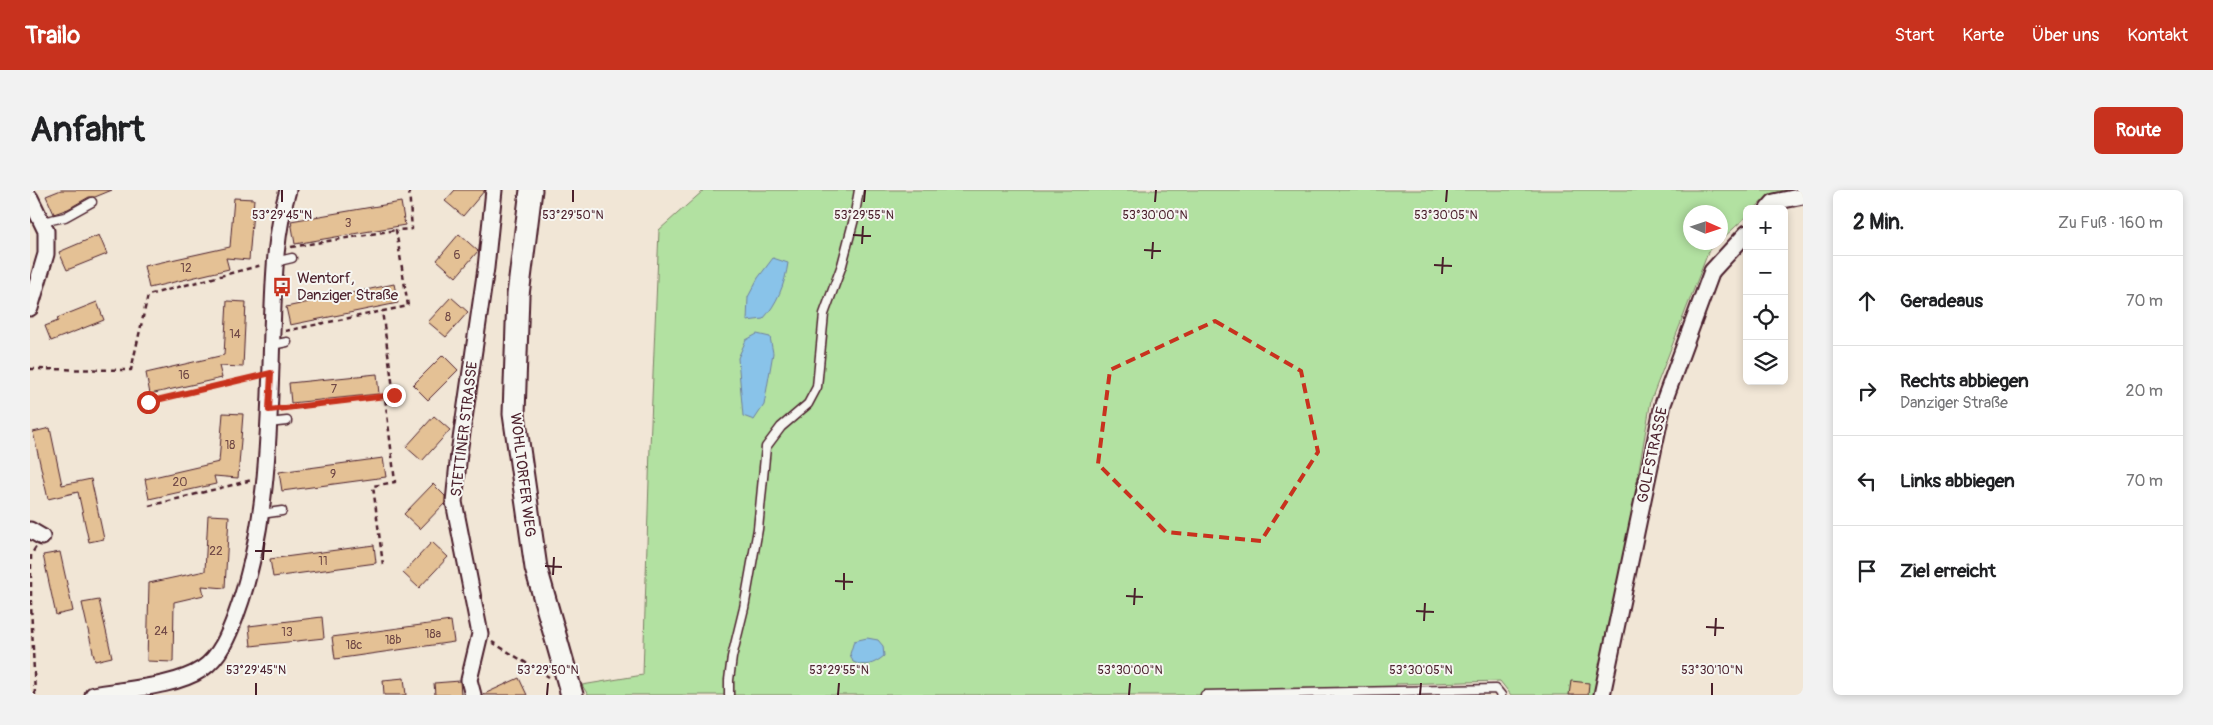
<!DOCTYPE html>
<html lang="de">
<meta charset="utf-8">
<style>
:root{--surface:#fff;--page:#f2f2f2;--text:#202124;--muted:#757577;--line:#e0e0e0;--accent:#c8321e}
body{margin:0;font-family:Pangolin,sans-serif;background:var(--page);color:var(--text)}
.controls{position:absolute;right:15px;top:15px;display:grid;overflow:hidden;border-radius:8px;box-shadow:0 2px 8px #0003}
.controls button{width:45px;height:45px;display:grid;place-items:center;padding:0;border:0;border-bottom:1px solid var(--line);background:var(--surface);color:var(--text);font:25px sans-serif}
.compass{position:absolute;left:1653px;top:15px;width:45px;height:45px;border-radius:50%;background:var(--surface);box-shadow:0 2px 8px #0003;rotate:93deg}
.stop{position:absolute;width:15px;height:15px;margin:-11px;border:4px solid #c8321e;border-radius:50%;background:#fff}
.stop.end{background:#c8321e;border-color:#fff;box-shadow:0 1px 5px #0008}
.list{margin:0;padding:0;list-style:none}
h2{display:flex;justify-content:space-between;align-items:center;height:65px;margin:0;padding:0 20px;font-size:21px}
h2 small{font-size:16px;font-weight:400;color:var(--muted)}
.list li{display:grid;grid-template-columns:32px 1fr auto;gap:15px;align-items:center;box-sizing:border-box;height:90px;padding:0 20px;border-top:1px solid var(--line)}
.list b{display:block;font-size:19px;white-space:nowrap}
.list p{margin:0;font-size:16px;white-space:nowrap;color:var(--muted)}
.list em{font-size:16px;font-style:normal;color:var(--muted)}
.icon{flex:none;width:28px;height:28px;fill:none;stroke:currentColor;stroke-width:2;stroke-linecap:round;stroke-linejoin:round}
.map{position:relative;flex:none;width:1773px;height:505px;overflow:hidden;border-radius:8px}
header{display:flex;align-items:center;gap:30px;box-sizing:border-box;height:70px;padding:0 25px;background:var(--accent);color:#fff}
header strong{font-size:24px}
nav{display:flex;gap:28px;margin-inline-start:auto;font-size:18px}
.intro{display:flex;align-items:center;justify-content:space-between;box-sizing:border-box;height:120px;padding:0 30px}
h1{margin:0;font-size:35px}
.button{padding:12px 22px;border-radius:8px;background:var(--accent);color:#fff;font-size:18px;font-weight:700}
main{display:flex;gap:30px;padding:0 30px}
aside{flex:1;background:var(--surface);border-radius:8px;box-shadow:0 2px 8px #0003}
.map>svg:first-child{display:block}
.green{fill:#b2e1a1;stroke:#7e8066}
.water{fill:#89c3e9;stroke:#70819d}
.building{fill:#e4c195;stroke:#4a1f2b}
.lines{fill:none;stroke-linecap:round;stroke-linejoin:round}
.lane-casing{stroke:#4a1f2b;stroke-width:11}
.street-casing{stroke:#4a1f2b;stroke-width:19}
.secondary-casing{stroke:#4a1f2b;stroke-width:25}
.path{stroke:#4a1f2b;stroke-width:2.5;stroke-dasharray:5 4;stroke-linecap:butt}
.lane{stroke:#f6f6f2;stroke-width:8}
.street{stroke:#f6f6f2;stroke-width:15}
.secondary{stroke:#f6f6f2;stroke-width:21}
.route{stroke:#c8321e;stroke-width:6}
.marked{fill:none;stroke:#c8321e;stroke-width:4;stroke-dasharray:10 6;stroke-linejoin:round}
.ticks{fill:none;stroke:#4a1f2b;stroke-width:2}
.labels{text-anchor:middle;stroke-width:4;stroke-linejoin:round;paint-order:stroke}
.number-label{font-size:12px;fill:#704846}
.poi-label{font-size:15px;fill:#4a1f2b;stroke:#f6f6f2;text-anchor:start}
.street-label{font-size:15px;fill:#4a1f2b;stroke:#f6f6f2}
.ticks-label{font-size:12px;text-anchor:middle;fill:#4a1f2b;stroke:#f6f6f2;stroke-width:4;stroke-linejoin:round;paint-order:stroke}
</style>
<header>
<strong>Trailo</strong>
<nav><a>Start</a><a>Karte</a><a>Über uns</a><a>Kontakt</a></nav>
</header>
<div class="intro"><h1>Anfahrt</h1><a class="button">Route</a></div>
<main>
<div class="map">
<svg width="1773" height="505" viewBox="0 0 1773 505">
<rect width="100%" height="100%" fill="#f1e6d6"/>
<filter id="ink" filterUnits="userSpaceOnUse"><feTurbulence type="fractalNoise" baseFrequency=".02" numOctaves="2"/><feDisplacementMap in="SourceGraphic" scale="10" xChannelSelector="R" yChannelSelector="G"/><feConvolveMatrix kernelMatrix="1 2 1 2 8 2 1 2 1" color-interpolation-filters="sRGB"/></filter>
<g filter="url(#ink)">
<path class="green" d="M674,0H1762L1739,5L1724,19H1717V26L1691,50L1690,22H1660V52L1687,53L1679,60L1621,210L1570,505H1481L1470,491L1366,494L1365,505H558L552,495L613,485L620,257L629,40Z"/>
<g class="water">
<path d="M743,68L758,73C755,94 747,114 733,129L717,131L718,107L728,88Z"/>
<path d="M727,144L740,147L743,163L734,215L724,230L713,226L708,168L716,150Z"/>
<path d="M837,448L848,450L853,456L854,466C843,475 835,477 823,472L820,464L824,451Z"/>
</g>
<g class="building">
<path d="M31,0H82L65,7H59L38,19L24,24L16,6Z"/>
<path d="M425,0H455L433,26L415,11Z"/>
<path d="M204,8L224,9L219,70L196,68L199,79L119,98L114,76L200,57Z"/>
<path d="M371,12L375,35L265,54L261,31Z"/>
<path d="M429,44L448,61L426,87L407,70Z"/>
<path d="M69,45L77,64L37,80L29,62Z"/>
<path d="M364,94L368,113L260,135L256,117Z"/>
<path d="M421,107L438,122L416,147L398,132Z"/>
<path d="M197,111L216,112L213,177L189,176L192,188L120,204L116,183L194,165Z"/>
<path d="M67,112L74,130L21,151L15,136L28,131L27,128Z"/>
<path d="M413,165L428,180L398,210L383,195Z"/>
<path d="M347,184L349,204L261,213L259,193Z"/>
<path d="M193,223L213,224L208,288L184,286L186,294L119,309L115,289L189,272Z"/>
<path d="M404,226L420,240L392,271L376,257Z"/>
<path d="M20,238L32,295L61,289L74,349L59,352L48,302L18,309L3,242Z"/>
<path d="M353,268L356,287L252,301L249,282Z"/>
<path d="M403,294L415,306V313L390,339L374,324Z"/>
<path d="M178,325L199,326L195,398L172,396L174,405L144,412L143,472L117,471L119,393L175,381Z"/>
<path d="M402,352L418,367L389,398L373,383Z"/>
<path d="M344,355L346,373L243,387L240,369Z"/>
<path d="M30,362L43,421L26,425L13,365Z"/>
<path d="M69,410L82,467L65,471L52,413Z"/>
<path d="M292,427L294,448L221,456L219,436Z"/>
<path d="M421,431L424,452L305,469L302,447Z"/>
<path d="M374,488L376,505H354L353,490Z"/>
<path d="M489,488L497,505H452Z"/>
<path d="M430,491L431,505H405L404,493Z"/>
<path d="M1541,491L1559,493L1558,505H1539Z"/>
</g>
<g class="lines">
<defs>
<g id="lane">
<path d="M12,32L35,27L62,12"/>
<path d="M245,72L262,68"/>
<path d="M242,155L257,152"/>
<path d="M238,233L257,231"/>
<path d="M231,324L252,321"/>
<path d="M699,505V490L702,467L714,418L728,339L736,257L751,237L778,214L787,197L794,124L812,75L824,29L829,0"/>
<path d="M1175,505L1466,499L1471,505"/>
</g>
<g id="street">
<path d="M0,8L16,41V64L0,118"/>
<path d="M1738,19L1744,12L1773,6"/>
<path d="M0,340L12,347"/>
<path d="M63,505C96,499 145,497 172,479C190,467 199,444 206,425C239,335 239,237 242,142C244,93 244,47 258,0"/>
<path d="M443,505L439,490L450,444L424,312L429,263L456,78L464,0"/>
<path d="M1572,505L1633,214L1682,81L1717,43"/>
</g>
<path id="secondary" d="M501,0L488,105L484,224L506,378L542,505"/>
</defs>
<use href="#lane" class="lane-casing"/>
<use href="#street" class="street-casing"/>
<use href="#secondary" class="secondary-casing"/>
<g class="path">
<path d="M261,57L366,40"/>
<path d="M255,141L378,116L366,40L382,39L379,0"/>
<path d="M0,179L101,180L118,105L232,75"/>
<path d="M118,212L228,186"/>
<path d="M251,219L364,205L352,121"/>
<path d="M119,316L222,290"/>
<path d="M353,375L343,296L365,292L355,207"/>
<path d="M462,452L519,487"/>
<path d="M5,505L1,414V365L6,357"/>
</g>
<use href="#lane" class="lane"/>
<use href="#street" class="street"/>
<use href="#secondary" class="secondary"/>
</g>
</g>
<g class="lines" filter="url(#ink)">
<path class="route" d="M118,212L241,183L239,220L364,205"/>
</g>
<path class="marked" d="M1185,131L1271,181L1288,262L1231,351L1136,342L1068,274L1080,180Z"/>
<path class="ticks" d="M252,12V0M543,12V0M834,12L835,0M1125,12L1126,0M1416,12L1417,0M823,45L841,46M832,54L833,36M1114,60L1131,61M1122,69L1123,52M1404,75L1422,76M1412,84L1413,67M225,361H242M233,370L234,352M515,376L532,377M523,385L524,367M805,391L823,392M814,400V383M1096,406L1113,407M1104,415L1105,398M1386,421L1404,422M1394,431L1395,413M1676,437L1694,438M1685,446L1686,428M226,505V493M517,505L518,493M808,505L809,493M1099,505L1100,493M1390,505L1391,493M1682,505V493"/>
<defs>
<symbol id="bus-bare" viewBox="-9 -9 18 18"><path d="M-5-6H5V4H4V6H2V4H-2V6H-4V4H-5ZM-3.5-4V0h7V-4ZM-3.5 1.2v1.5H-2V1.2ZM2 1.2v1.5H3.5V1.2Z" fill="#c8321e" stroke="#f6f6f2" stroke-width="2.5" paint-order="stroke"/></symbol>
</defs>
<g fill-rule="evenodd">
<use href="#bus-bare" x="238" y="83" width="28" height="28"/>
</g>
<g class="labels">
<g class="number-label">
<text x="318" y="37">3</text>
<text x="427" y="69">6</text>
<text x="156" y="82">12</text>
<text x="418" y="131">8</text>
<text x="205" y="148">14</text>
<text x="154" y="189">16</text>
<text x="304" y="203">7</text>
<text x="200" y="259">18</text>
<text x="303" y="288">9</text>
<text x="150" y="296">20</text>
<text x="186" y="365">22</text>
<text x="293" y="375">11</text>
<text x="131" y="445">24</text>
<text x="257" y="446">13</text>
<text x="403" y="448">18a</text>
<text x="363" y="454">18b</text>
<text x="324" y="459">18c</text>
</g>
<g class="poi-label">
<text x="267" y="93">Wentorf,<tspan x="267" dy="17">Danziger Straße</tspan></text>
</g>
<g class="street-label">
<text transform="translate(434 239) rotate(-83)" y="5">STETTINER STRASSE</text>
<text transform="translate(1622 265) rotate(-78)" y="5">GOLFSTRASSE</text>
<text transform="translate(493 285) rotate(83)" y="5">WOHLTORFER WEG</text>
</g>
</g>
<g class="ticks-label">
<text x="252" y="29">53°29'45"N</text>
<text x="543" y="29">53°29'50"N</text>
<text x="834" y="29">53°29'55"N</text>
<text x="1125" y="29">53°30'00"N</text>
<text x="1416" y="29">53°30'05"N</text>
<text x="226" y="484">53°29'45"N</text>
<text x="518" y="484">53°29'50"N</text>
<text x="809" y="484">53°29'55"N</text>
<text x="1100" y="484">53°30'00"N</text>
<text x="1391" y="484">53°30'05"N</text>
<text x="1682" y="484">53°30'10"N</text>
</g>
</svg>
<div class="controls">
<button>+</button>
<button>−</button>
<button><svg class="icon" aria-label="locate" viewBox="0 0 24 24"><circle cx="12" cy="12" r="6"/><path d="M12 2v4M12 18v4M2 12h4M18 12h4"/></svg></button>
<button><svg class="icon" aria-label="layers" viewBox="0 0 24 24"><path d="M12 4l9 5-9 5-9-5zM3 14l9 5 9-5"/></svg></button>
</div>
<svg class="compass" viewBox="-18 -18 36 36"><path d="M0-13l5 13h-10z" fill="#e53935"/><path d="M0 13l5-13h-10z" fill="#757577"/></svg>
<div class="stop" style="left:118px;top:212px"></div>
<div class="stop end" style="left:364px;top:205px"></div>
</div>
<aside>
<h2>2 Min.<small>Zu Fuß · 160 m</small></h2>
<ul class="list">
<li><svg class="icon" aria-label="ahead" viewBox="0 0 24 24"><path d="M12 20V5M6 11l6-6 6 6"/></svg><div><b>Geradeaus</b></div><em>70 m</em></li>
<li><svg class="icon" aria-label="right" viewBox="0 0 24 24"><path d="M7 20v-9h11M14 6l5 5-5 5"/></svg><div><b>Rechts abbiegen</b><p>Danziger Straße</p></div><em>20 m</em></li>
<li><svg class="icon" aria-label="left" viewBox="0 0 24 24"><path d="M17 20v-9H6M10 6l-5 5 5 5"/></svg><div><b>Links abbiegen</b></div><em>70 m</em></li>
<li><svg class="icon" aria-label="arrive" viewBox="0 0 24 24"><path d="M6 21V4h12l-3 4 3 4H6"/></svg><div><b>Ziel erreicht</b></div></li>
</ul>
</aside>
</main>
